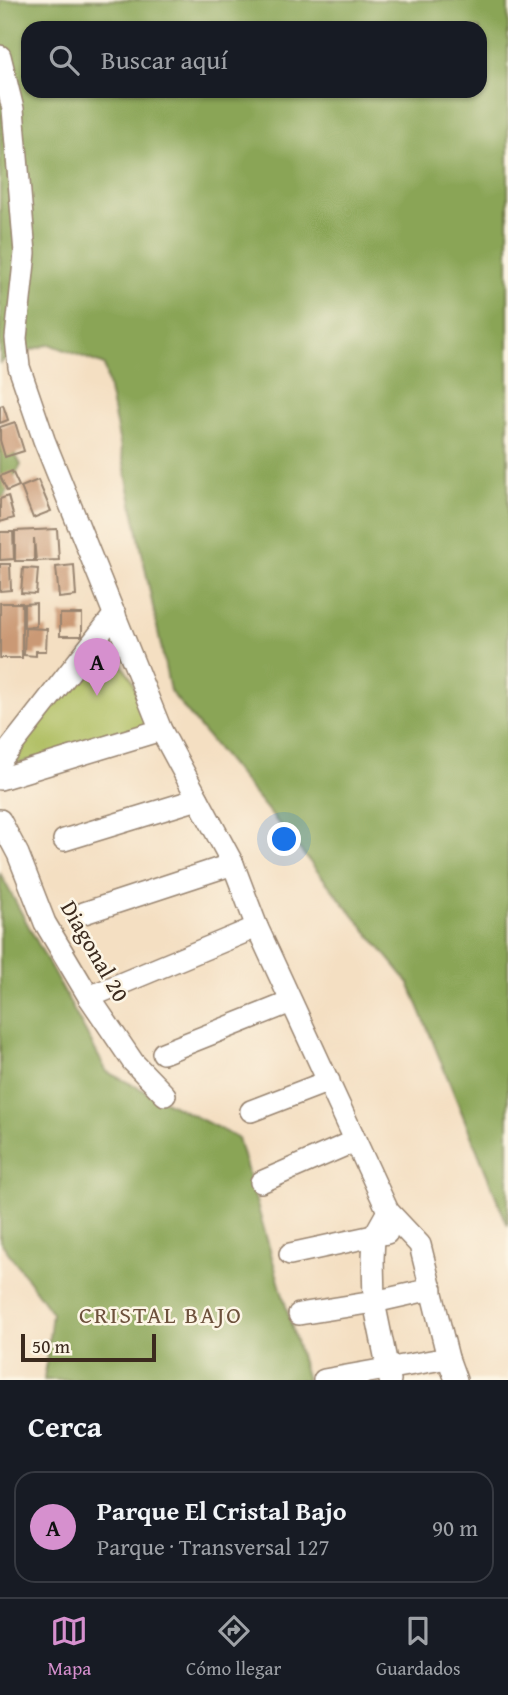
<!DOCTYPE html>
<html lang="es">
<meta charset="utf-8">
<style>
:root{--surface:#171b24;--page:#242831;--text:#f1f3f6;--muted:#9ea1a6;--line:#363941;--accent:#d690ce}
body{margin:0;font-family:"Gentium Book Plus",serif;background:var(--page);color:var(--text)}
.scale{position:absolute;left:21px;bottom:18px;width:135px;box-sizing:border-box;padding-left:7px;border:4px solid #3b2a1e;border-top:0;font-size:19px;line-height:24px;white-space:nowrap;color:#3b2a1e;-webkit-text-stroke:5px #fcf5e5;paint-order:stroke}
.you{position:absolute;left:285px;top:840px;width:24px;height:24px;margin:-18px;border:5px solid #fff;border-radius:50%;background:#1a73e8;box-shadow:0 0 0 10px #1a73e833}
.badge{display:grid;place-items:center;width:46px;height:46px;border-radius:50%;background:var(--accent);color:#111;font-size:23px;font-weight:700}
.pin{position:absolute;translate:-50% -58px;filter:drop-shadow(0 2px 4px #0008)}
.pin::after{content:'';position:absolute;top:37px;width:24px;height:21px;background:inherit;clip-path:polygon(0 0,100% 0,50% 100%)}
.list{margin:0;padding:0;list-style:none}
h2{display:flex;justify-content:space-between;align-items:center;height:91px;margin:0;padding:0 28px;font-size:30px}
h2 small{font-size:23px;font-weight:400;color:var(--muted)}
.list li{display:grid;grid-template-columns:46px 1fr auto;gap:21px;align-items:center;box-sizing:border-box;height:112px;margin:0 14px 14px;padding:0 14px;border:2px solid var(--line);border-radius:21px}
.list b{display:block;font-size:26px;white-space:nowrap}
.list p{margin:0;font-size:23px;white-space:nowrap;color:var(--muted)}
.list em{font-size:23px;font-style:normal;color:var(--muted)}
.icon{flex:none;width:38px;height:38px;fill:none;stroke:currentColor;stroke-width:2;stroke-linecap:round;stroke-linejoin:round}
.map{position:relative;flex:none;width:508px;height:1380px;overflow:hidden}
.search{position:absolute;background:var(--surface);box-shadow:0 2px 5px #0004;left:21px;right:21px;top:21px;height:77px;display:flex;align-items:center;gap:18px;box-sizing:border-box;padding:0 24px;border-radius:21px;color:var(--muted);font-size:26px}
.sheet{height:217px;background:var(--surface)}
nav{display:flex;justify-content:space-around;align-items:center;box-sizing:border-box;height:98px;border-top:2px solid var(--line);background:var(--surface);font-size:19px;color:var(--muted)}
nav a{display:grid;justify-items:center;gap:4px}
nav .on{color:var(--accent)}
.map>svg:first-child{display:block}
.green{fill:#aebe61;stroke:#747440;stroke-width:2}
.forest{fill:#8aa557;stroke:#62683a;stroke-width:2;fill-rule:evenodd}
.building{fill:#ca9974}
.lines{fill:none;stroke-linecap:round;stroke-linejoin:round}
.street-casing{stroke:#988470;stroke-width:24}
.street{stroke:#fff;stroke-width:21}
.labels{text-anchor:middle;stroke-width:5;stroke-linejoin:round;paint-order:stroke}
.street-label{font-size:23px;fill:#3b2a1e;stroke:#fcf5e5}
.neighbourhood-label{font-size:24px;letter-spacing:2px;fill:#6d513c;stroke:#fcf5e5}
</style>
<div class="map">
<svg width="508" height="1380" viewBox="0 0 508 1380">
<rect width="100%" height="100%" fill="#fcf5e5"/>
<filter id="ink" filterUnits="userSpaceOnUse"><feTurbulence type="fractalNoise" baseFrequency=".0143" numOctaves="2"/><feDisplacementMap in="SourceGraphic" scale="14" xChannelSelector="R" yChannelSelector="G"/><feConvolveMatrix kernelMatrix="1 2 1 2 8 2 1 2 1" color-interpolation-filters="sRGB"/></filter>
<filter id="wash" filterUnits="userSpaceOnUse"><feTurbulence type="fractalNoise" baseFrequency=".00686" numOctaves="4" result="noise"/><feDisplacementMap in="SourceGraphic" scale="28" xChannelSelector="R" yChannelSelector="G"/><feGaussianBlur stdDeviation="1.57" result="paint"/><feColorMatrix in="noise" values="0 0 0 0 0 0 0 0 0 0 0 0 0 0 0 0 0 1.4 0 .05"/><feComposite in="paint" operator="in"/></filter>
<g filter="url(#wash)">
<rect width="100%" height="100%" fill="#f4dfc2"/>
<path class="green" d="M103,638L131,678L149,728L13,765L20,750Z"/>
<g class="forest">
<path d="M0,0H508V1226L409,983L170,691L104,365L50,344L9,357L0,363ZM28,28H480V91H28Z"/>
<path d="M0,427L21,465L0,503Z"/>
<path d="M0,873L107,1072L238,1138L307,1380H44L52,1313L0,1241Z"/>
</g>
<g id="blocks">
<g class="building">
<path d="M3,405L8,420L0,423V406Z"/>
<path d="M15,422L24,451L5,457L0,440V427Z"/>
<path d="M12,471L19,486L7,491L0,476Z"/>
<path d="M38,480L51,511L33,518L21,487Z"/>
<path d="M8,496L14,518L0,522V499Z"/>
<path d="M57,529L59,560L36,561L34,538V561H15V531Z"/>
<path d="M0,532H13L14,559L0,560Z"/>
<path d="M0,564H10L11,590L0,591Z"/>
<path d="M74,565L76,596L59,598L56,567Z"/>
<path d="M23,568L38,569L36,594L21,593Z"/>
<rect x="0" y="603" width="22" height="55"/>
<path d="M36,603V626L24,627V604Z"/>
<rect x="60" y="614" width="22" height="22"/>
<path d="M25,628L47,629L46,651H36V656L24,655Z"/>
</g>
</g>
</g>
<g filter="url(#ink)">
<use href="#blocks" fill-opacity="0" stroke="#988470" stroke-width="2"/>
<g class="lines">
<defs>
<g id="street">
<path d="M0,56L13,109L25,253L16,338L19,367L44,440L161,730L233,864L257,927L388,1211L420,1245L448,1358L456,1380"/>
<path d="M0,761L115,614"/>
<path d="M0,779L161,730"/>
<path d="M0,820L18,854L45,923L89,997L133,1062L165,1095"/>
<path d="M64,840L198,799"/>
<path d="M84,913L233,864"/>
<path d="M89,997L257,927"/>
<path d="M163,1053L291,1002"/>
<path d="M251,1111L329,1081"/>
<path d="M261,1182L355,1141"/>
<path d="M388,1211L374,1236L373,1259L374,1302L390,1380"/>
<path d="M290,1254L387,1233"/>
<path d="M299,1314L374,1302L432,1289"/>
<path d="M324,1380L448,1358"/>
</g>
</defs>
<use href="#street" class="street-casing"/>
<use href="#street" class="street"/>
</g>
</g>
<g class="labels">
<g class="street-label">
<text transform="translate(95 951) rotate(60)" y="8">Diagonal 20</text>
</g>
<g class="neighbourhood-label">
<text x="161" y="1323">CRISTAL BAJO</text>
</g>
</g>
</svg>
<div class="scale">50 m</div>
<div class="you"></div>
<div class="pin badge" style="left:97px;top:696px">A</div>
<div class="search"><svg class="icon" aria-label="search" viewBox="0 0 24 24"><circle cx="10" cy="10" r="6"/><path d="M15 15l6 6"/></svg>Buscar aquí</div>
</div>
<section class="sheet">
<h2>Cerca<small></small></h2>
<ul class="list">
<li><span class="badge">A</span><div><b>Parque El Cristal Bajo</b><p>Parque · Transversal 127</p></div><em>90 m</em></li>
</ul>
</section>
<nav>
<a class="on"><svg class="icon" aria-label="map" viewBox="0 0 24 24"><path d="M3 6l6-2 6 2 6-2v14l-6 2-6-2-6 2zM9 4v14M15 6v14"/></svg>Mapa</a>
<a><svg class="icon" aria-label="directions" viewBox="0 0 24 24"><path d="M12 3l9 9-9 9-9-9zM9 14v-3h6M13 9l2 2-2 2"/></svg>Cómo llegar</a>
<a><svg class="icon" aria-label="saved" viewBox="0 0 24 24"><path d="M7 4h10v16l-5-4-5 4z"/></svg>Guardados</a>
</nav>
